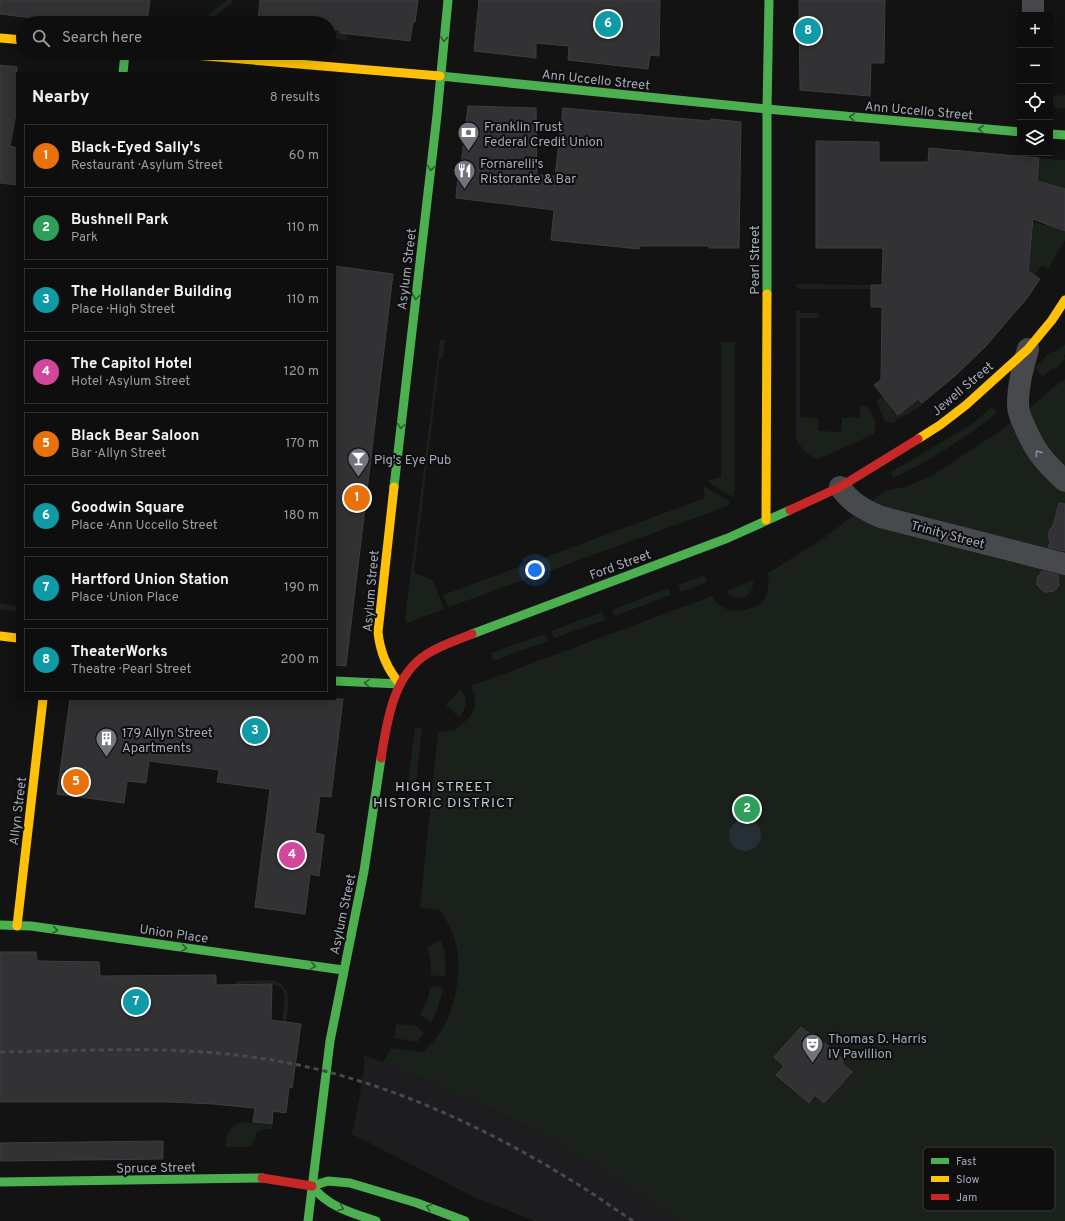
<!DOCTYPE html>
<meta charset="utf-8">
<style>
:root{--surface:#0e0e0e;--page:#171717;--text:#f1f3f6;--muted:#9b9c9e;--line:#2e2e2e;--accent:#71747d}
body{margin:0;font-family:Overpass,sans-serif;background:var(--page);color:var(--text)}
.controls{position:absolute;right:12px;top:12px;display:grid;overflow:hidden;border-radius:0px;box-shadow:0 2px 10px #0003}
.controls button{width:36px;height:36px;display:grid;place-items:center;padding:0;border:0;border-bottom:1px solid var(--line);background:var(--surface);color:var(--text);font:20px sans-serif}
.you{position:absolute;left:535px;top:570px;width:14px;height:14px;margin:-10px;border:3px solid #fff;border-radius:50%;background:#1a73e8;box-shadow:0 0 0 6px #1a73e833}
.badge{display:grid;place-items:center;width:26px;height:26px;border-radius:50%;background:var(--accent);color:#fff;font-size:13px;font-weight:700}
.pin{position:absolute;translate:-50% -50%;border:2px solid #fff;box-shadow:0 1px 4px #0006}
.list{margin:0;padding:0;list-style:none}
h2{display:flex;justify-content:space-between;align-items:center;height:52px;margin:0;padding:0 16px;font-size:17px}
h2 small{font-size:13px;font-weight:400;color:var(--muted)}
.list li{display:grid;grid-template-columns:26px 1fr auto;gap:12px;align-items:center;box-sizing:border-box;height:64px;margin:0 8px 8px;padding:0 8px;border:1px solid var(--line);border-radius:0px}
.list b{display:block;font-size:15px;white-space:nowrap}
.list p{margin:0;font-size:13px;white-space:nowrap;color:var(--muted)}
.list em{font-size:13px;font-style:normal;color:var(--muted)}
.icon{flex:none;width:22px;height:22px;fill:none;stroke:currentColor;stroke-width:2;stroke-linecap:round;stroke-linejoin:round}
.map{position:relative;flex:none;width:1065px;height:1221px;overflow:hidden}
.search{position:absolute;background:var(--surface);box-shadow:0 2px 10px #0003;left:16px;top:16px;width:320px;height:44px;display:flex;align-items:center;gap:10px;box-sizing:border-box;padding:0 14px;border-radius:22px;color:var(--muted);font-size:15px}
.panel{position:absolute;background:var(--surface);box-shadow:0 2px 10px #0003;left:16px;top:72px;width:320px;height:628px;border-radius:0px}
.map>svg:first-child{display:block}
.built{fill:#1d1d1f}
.green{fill:#19211a}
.water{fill:#262f36}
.building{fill:#323234;stroke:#3c3d40}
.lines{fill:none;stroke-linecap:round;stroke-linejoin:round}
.street{stroke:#47494c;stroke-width:22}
.fast{stroke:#4caf50;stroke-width:9}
.slow{stroke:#ffc107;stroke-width:9}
.jam{stroke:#c62828;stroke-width:9}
.rail{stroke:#47494c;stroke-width:3;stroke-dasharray:5 4;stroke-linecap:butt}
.oneway{stroke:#2d5e30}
.oneway2{stroke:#878c96}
.labels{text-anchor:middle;stroke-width:4;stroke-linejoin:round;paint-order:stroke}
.street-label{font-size:13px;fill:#a3a9b6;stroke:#0e0e0f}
.poi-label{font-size:13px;fill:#a3a9b6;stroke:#0e0e0f;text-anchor:start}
.neighbourhood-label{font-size:14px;letter-spacing:1px;fill:#c4c8d2;stroke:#0e0e0f}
.key{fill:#0e0e0f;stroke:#3b3c41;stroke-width:1}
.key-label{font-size:11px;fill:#a3a9b6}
</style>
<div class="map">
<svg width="1065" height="1221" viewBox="0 0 1065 1221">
<rect width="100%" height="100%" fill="#131313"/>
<path class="built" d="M365,1056L383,1062L497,1112L562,1146L622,1182L678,1221H535L478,1199L352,1134L360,1094L365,1059L362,1058Z"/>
<g class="green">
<path d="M227,0H233L232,3L206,23H198Z"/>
<path d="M329,29L341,30V33H345L347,40L329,38Z"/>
<path d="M1065,95V108L1057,109L1053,104V96Z"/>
<path d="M1039,158L1065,160V189L1037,182Z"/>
<path d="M1033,222L1050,226L1065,232V240L1048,269L1042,265L1035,275L1020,265L1021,256H1030Z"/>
<path d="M796,284L872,285L871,289H800L797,288Z"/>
<path d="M796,311H800V313H817L819,314L817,318H800V417L818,418L819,431L841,432L842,418L860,417V407L864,405C873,409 878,425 874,434L819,459C809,457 799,447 796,438Z"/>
<path d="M440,340H445L443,357L440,358L414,573L433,580L444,609L407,623L405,619Z"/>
<path d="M721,342H735V490L733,497L706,481L721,477Z"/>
<path d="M1065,344V354L1064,356L1065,359L1055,369L1054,367L1043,377L1035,368L1049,353L1059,350Z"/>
<path d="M1065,379V1221H678L622,1182L562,1146L497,1112L383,1062L391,1048L423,1052C430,1045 436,1039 441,1031C457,1007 464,962 453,935C450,926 445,918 440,910L420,908L438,732L455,730L471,716L475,707V697L471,686L712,596C721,612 738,614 753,607C758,606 763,602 765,598C769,590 769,582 768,573L824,538L885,491L908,486L933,475L991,437L1027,411L1049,391Z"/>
<path d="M883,396L898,415L918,399L922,403V405L892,423L885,421L877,403V401Z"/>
<path d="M992,407L997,413C965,438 930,461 893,478L891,472L972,424Z"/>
<path d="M703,486L730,501L728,506L449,607L447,605L443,595L705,498Z"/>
<path d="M705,575L707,582L681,592L678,585Z"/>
<path d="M753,580C755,597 737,605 726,591Z"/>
<path d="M668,588L671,595L615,616L612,610Z"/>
<path d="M0,603L17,606V611L0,609Z"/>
<path d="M602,612L605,620L554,638L551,631Z"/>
<path d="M545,634L548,641L493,661L491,653Z"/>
<path d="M461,689C469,702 466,705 460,718L446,705Z"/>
<path d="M415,727L422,729L416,782L408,781Z"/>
<path d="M441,940L445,954V977L431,975L430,957L427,947Z"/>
<path d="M273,980C294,987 288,1005 286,1022H282L285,998C284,994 283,989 280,987C272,981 247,984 236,984V981Z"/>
<path d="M431,986L444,988L436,1012L431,1023L420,1015L427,1001Z"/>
<path d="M396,1024L412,1026L414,1024L424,1033L417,1042L394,1038Z"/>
<path d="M242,1122L272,1125V1129H264L257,1132L254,1142L252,1143L251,1147H226C225,1136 229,1125 242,1122Z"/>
</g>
<circle class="water" cx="745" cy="835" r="16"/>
<g class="building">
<path d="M0,0H150L147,23H74L0,14Z"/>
<path d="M260,0H418L415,22H413L410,41L340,33L341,30L329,29V23H278L258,21Z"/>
<path d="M479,0H660L659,56L650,55L648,69L568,60L569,46L536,43V58L474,51Z"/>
<path d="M799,0H885L884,63H871L870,96L800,90Z"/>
<path d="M0,65L17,67V108L10,146L17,148V185L0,183Z"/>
<path d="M468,106L536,108L537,175L555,176L563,108L710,121L711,119L741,122L739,248H709V246H640L639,249L551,240L554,210L456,198L459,164L461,165Z"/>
<path d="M816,141L879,142V162H928L929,148L1039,158L1037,181L1065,189V231L1033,219L1028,271L1040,279L1028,297L986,346L955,376L922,403L918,399L898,415L874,385L881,380L882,307H871V285H882L883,248H816Z"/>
<path d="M335,266L393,274L346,666L335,665Z"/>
<path d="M1059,503L1065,504V551L1048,547L1050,542L1048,534L1050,529L1053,526Z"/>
<path d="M1042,571L1058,575L1059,586L1054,591L1048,592H1044L1037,585V578Z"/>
<path d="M70,699H343L331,797L320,796L315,833L324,835L319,876L310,874L305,914L255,907L270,789L217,782L219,770L149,761L146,783L127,781L124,803L57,794Z"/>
<path d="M0,952H36L37,961L99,962L100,976L216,975V985L272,984L271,1020L301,1024L292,1088L289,1087L286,1113L273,1111L272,1124L253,1122L255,1108L213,1104L171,1102H0Z"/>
<path d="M801,1027L811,1035L813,1033L844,1060L842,1063L852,1072L824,1103L815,1095L809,1103L776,1075L784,1066L774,1057Z"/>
<path d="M163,1141V1159L0,1161V1143Z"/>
</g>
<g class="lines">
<g class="street">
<path d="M1033,15V0"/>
<path d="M1028,349C1023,367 1018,385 1018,404C1018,410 1021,419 1024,425C1035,451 1044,462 1065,481"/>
<path d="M840,487C850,502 864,510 881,517L1065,564"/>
</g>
<g class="fast">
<path d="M123,73L125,53"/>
<path d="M440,76L767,109L1020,132"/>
<path d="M1050,134L1065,135"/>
<path d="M767,294V109L769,0"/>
<path d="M394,487L437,115L448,0"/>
<path d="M472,634L728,538L790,510"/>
<path d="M335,681L400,684"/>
<path d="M0,925L31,926L343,970"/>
<path d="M0,1182L262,1178"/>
<path d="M308,1221L330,1041L364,871L381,758"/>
<path d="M376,1221C352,1213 328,1207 312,1186L328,1181L350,1183L417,1203L465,1221"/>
</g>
<g class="slow">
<path d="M0,38L23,40"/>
<path d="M170,53L440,76"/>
<path d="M918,439L940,425L966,405L1028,349L1052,320L1065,300"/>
<path d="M394,487L378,632C380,652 387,669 400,684"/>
<path d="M766,520L767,294"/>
<path d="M0,636L17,638"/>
<path d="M17,926L43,699"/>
</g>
<g class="jam">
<path d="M790,510L840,487L918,439"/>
<path d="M381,758C387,722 393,675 427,654C441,645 457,640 472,634"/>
<path d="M262,1178L312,1186"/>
</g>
<path class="rail" d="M0,1052C78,1051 158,1046 236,1055C357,1068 471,1118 574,1182C594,1194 613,1208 633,1221"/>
</g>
<defs><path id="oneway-chevron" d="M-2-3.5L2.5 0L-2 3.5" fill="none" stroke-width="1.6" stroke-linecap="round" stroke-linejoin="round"/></defs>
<g class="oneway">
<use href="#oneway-chevron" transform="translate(444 39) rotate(96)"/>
<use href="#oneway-chevron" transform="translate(852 117) rotate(-175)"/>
<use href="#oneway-chevron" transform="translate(981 129) rotate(-175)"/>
<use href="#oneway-chevron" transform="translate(431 168) rotate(97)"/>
<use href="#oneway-chevron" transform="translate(416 297) rotate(96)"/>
<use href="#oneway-chevron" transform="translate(401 426) rotate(97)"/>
<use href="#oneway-chevron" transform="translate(367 683) rotate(-177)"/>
<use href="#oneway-chevron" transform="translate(55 930) rotate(8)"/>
<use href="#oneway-chevron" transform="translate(184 948) rotate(8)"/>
<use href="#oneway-chevron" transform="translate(313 966) rotate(9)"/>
<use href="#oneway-chevron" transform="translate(429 1207) rotate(-161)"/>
<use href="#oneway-chevron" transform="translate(341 1208) rotate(23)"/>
</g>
<use class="oneway2" href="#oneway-chevron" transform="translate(1038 453) rotate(-125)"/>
<defs>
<symbol id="bank-pin" viewBox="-11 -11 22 30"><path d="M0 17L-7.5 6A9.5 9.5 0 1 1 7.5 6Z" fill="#71747d" stroke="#0e0e0f"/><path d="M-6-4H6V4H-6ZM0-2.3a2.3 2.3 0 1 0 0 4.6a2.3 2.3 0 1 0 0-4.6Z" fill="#fff"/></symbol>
<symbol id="restaurant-pin" viewBox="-11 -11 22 30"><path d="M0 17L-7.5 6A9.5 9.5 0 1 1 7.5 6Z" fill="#71747d" stroke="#0e0e0f"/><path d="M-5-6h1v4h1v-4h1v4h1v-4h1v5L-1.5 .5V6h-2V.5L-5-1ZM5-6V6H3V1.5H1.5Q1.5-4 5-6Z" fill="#fff"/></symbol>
<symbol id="bar-pin" viewBox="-11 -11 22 30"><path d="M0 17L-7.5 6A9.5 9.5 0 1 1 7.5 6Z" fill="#71747d" stroke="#0e0e0f"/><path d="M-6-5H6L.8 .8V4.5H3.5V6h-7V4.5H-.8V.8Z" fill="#fff"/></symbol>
<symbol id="building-pin" viewBox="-11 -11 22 30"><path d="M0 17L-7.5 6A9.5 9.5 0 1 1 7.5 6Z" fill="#71747d" stroke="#0e0e0f"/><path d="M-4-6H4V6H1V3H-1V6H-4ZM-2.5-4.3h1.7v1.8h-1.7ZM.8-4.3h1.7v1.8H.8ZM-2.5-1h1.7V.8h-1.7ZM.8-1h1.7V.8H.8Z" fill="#fff"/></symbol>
<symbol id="theatre-pin" viewBox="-11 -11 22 30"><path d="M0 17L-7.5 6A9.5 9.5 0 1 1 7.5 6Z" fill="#71747d" stroke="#0e0e0f"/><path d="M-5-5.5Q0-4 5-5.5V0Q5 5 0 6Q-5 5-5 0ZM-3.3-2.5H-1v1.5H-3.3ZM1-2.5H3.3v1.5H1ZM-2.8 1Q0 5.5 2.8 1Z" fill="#fff"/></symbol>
</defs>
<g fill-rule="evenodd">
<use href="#bank-pin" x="456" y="120" width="25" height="34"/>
<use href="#restaurant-pin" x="452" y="158" width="25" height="34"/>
<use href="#bar-pin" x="346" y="446" width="25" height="34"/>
<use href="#building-pin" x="94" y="726" width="25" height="34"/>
<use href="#theatre-pin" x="800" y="1032" width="25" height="34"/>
</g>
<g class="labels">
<g class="street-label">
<text transform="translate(596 79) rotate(6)" y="5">Ann Uccello Street</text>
<text transform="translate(919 110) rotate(5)" y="5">Ann Uccello Street</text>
<text transform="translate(754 260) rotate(-90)" y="5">Pearl Street</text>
<text transform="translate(406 269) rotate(-83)" y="5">Asylum Street</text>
<text transform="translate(962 388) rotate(-40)" y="5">Jewell Street</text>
<text transform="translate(948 534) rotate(15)" y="5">Trinity Street</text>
<text transform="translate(620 564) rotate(-20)" y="5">Ford Street</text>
<text transform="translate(370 591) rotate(-85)" y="5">Asylum Street</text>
<text transform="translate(17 811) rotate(-83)" y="5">Allyn Street</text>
<text transform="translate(342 914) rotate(-78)" y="5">Asylum Street</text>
<text transform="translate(174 933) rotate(8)" y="5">Union Place</text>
<text transform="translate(156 1167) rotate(-1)" y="5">Spruce Street</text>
</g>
<g class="poi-label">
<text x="484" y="131">Franklin Trust<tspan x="484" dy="15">Federal Credit Union</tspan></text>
<text x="480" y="168">Fornarelli's<tspan x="480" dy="15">Ristorante &amp; Bar</tspan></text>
<text x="374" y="464">Pig's Eye Pub</text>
<text x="122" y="737">179 Allyn Street<tspan x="122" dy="15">Apartments</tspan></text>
<text x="828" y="1043">Thomas D. Harris<tspan x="828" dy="15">IV Pavillion</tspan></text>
</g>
<g class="neighbourhood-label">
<text x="444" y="791">HIGH STREET<tspan x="444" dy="16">HISTORIC DISTRICT</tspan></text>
</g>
</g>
<rect x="923" y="1147" width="132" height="64" rx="6" class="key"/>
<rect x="931" y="1158" width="18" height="6" fill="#4caf50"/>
<rect x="931" y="1176" width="18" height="6" fill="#ffc107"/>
<rect x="931" y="1194" width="18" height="6" fill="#c62828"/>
<g class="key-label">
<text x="956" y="1165">Fast</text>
<text x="956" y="1183">Slow</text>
<text x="956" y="1201">Jam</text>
</g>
</svg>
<div class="controls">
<button>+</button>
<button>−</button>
<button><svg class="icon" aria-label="locate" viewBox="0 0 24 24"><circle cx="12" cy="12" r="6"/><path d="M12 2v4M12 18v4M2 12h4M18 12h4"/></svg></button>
<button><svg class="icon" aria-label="layers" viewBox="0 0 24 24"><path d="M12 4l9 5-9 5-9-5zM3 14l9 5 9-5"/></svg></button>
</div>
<div class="you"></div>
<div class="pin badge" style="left:357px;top:498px;background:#e8710a">1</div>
<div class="pin badge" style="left:747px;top:809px;background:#2e9e5b">2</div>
<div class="pin badge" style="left:255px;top:731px;background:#0f9aa8">3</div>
<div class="pin badge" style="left:292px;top:855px;background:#d1479c">4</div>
<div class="pin badge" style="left:76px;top:782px;background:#e8710a">5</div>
<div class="pin badge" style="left:608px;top:24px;background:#0f9aa8">6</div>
<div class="pin badge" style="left:136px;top:1002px;background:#0f9aa8">7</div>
<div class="pin badge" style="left:808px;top:31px;background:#0f9aa8">8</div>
<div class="search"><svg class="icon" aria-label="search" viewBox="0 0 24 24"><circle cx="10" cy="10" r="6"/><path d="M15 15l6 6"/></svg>Search here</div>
<section class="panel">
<h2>Nearby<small>8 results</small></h2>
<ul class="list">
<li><span class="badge" style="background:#e8710a">1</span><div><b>Black-Eyed Sally's</b><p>Restaurant · Asylum Street</p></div><em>60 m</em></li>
<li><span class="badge" style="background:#2e9e5b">2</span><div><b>Bushnell Park</b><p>Park</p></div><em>110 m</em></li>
<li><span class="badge" style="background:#0f9aa8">3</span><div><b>The Hollander Building</b><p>Place · High Street</p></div><em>110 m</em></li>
<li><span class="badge" style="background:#d1479c">4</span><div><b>The Capitol Hotel</b><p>Hotel · Asylum Street</p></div><em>120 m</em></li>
<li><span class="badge" style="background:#e8710a">5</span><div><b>Black Bear Saloon</b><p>Bar · Allyn Street</p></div><em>170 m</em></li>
<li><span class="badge" style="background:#0f9aa8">6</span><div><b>Goodwin Square</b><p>Place · Ann Uccello Street</p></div><em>180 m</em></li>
<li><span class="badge" style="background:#0f9aa8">7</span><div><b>Hartford Union Station</b><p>Place · Union Place</p></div><em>190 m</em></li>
<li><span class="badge" style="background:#0f9aa8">8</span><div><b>TheaterWorks</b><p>Theatre · Pearl Street</p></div><em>200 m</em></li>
</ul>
</section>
</div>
